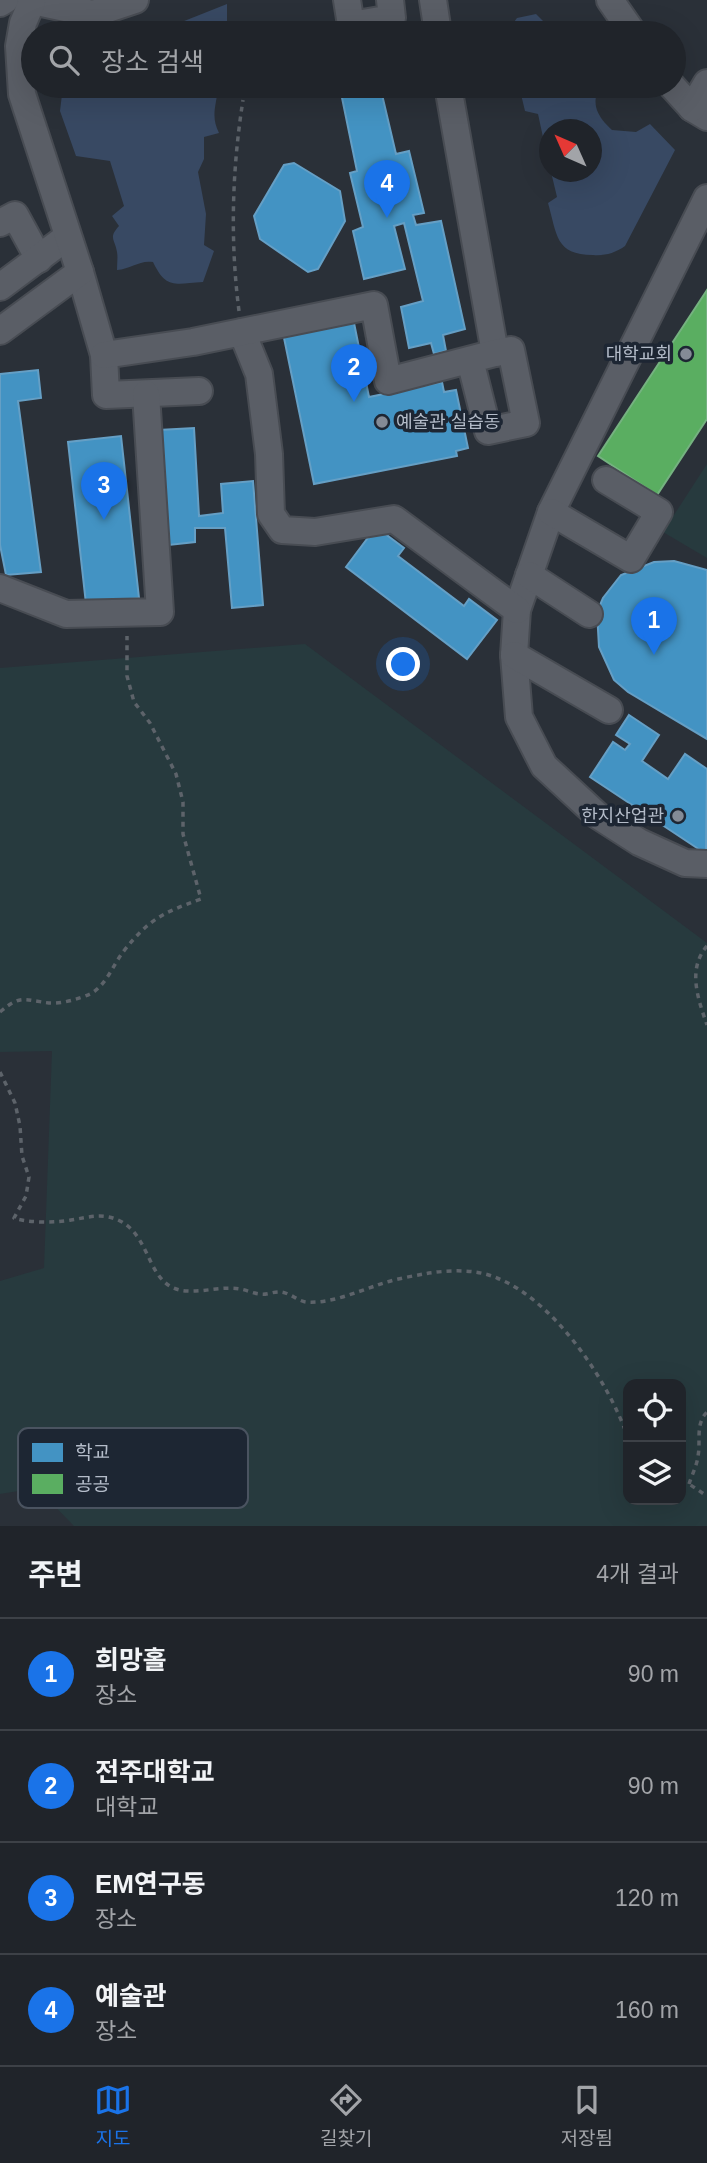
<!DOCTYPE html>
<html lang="ko">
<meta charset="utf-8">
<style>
:root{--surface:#20242a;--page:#2d3036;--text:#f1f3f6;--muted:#a2a4a8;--line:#3d4147;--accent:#1a73e8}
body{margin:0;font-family:Arial,"Noto Sans KR",sans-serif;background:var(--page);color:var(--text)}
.controls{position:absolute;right:21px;bottom:21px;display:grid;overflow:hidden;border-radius:14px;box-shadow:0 7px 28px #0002}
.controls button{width:63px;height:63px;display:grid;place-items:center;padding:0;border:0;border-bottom:2px solid var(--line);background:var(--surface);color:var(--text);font:35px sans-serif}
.compass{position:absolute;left:539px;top:119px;width:63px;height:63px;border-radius:50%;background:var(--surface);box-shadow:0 7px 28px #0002;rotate:315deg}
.you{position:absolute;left:404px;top:665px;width:24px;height:24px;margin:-18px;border:5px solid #fff;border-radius:50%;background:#1a73e8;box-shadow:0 0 0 10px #1a73e833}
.badge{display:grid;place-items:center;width:46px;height:46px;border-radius:50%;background:var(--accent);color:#fff;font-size:23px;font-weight:700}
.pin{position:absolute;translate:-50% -58px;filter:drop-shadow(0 2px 4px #0008)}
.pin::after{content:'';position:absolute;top:37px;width:24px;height:21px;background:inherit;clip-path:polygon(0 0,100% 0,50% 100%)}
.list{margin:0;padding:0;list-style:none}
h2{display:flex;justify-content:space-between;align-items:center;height:91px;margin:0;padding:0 28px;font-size:30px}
h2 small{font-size:23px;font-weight:400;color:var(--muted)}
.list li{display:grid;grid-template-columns:46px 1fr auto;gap:21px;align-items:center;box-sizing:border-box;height:112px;padding:0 28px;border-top:2px solid var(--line)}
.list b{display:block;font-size:26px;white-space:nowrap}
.list p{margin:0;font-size:23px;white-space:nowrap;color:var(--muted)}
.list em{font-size:23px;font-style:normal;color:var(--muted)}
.icon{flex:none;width:38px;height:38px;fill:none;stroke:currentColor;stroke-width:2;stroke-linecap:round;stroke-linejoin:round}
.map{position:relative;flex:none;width:707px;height:1526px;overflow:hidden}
.search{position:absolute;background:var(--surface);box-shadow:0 7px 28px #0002;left:21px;right:21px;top:21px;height:77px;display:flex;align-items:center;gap:18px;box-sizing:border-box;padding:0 24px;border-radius:38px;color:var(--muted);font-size:26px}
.sheet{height:539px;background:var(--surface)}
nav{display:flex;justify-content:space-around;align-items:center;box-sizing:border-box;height:98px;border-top:2px solid var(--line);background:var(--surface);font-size:19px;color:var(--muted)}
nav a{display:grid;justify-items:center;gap:4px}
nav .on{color:var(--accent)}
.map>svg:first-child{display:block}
.green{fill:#273a3e;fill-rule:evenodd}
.water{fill:#384963}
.schools{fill:#4393c3;stroke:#659fc5;stroke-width:2}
.public{fill:#5aae61;stroke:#75b280;stroke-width:2}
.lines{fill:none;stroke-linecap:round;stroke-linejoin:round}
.minor-casing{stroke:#484c53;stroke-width:30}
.path{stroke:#5d636a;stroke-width:3.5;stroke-dasharray:5 5;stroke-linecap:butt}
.minor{stroke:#5a5e66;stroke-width:26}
.poi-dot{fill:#848b96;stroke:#1d2633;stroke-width:2.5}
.labels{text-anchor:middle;stroke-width:7;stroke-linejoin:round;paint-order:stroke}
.poi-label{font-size:18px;fill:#b4bcc9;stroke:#1d2633;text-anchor:end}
.key{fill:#1d2633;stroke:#4a5360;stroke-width:2}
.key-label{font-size:19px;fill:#b4bcc9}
</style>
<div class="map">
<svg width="707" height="1526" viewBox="0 0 707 1526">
<rect width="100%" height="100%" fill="#2a3038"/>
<g class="green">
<path d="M707,464V558L663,532Z"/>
<path d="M305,644L707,943V1526H74L37,1488L0,1494V1281L44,1268L52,1051L0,1052V668ZM628,1384H681V1500H628Z"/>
</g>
<g class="water">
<path d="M227,4V33H154Z"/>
<path d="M536,14L555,33H506L517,18Z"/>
<path d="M63,86H218C217,105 210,115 219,133L204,137V159L198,172L206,214L204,245L214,251L203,282C174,284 166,289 153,262C139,260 131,269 117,270C117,264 118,257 117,252C115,239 108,238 119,226L112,216L124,206L110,161L76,156L60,111Z"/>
<path d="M519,86H600C590,104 598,117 612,130L636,132L650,124L675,150L625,246C615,253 605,256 593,255C555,255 557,234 548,203L557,197L551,172H592V130H550L549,165L538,114L525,111Z"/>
</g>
<g class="schools">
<path d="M313,86H380L396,154L409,151L424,213L413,215L416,225L441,221L465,329L443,335L446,351L434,354L431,343L409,348L401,307L423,301L404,223L394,226L405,269L364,279L353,231L363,227L350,173L357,171L340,88L314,94Z"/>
<path d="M294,163L340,191L345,221L318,269L308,272L260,239L254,216L284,165Z"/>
<path d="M353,318L369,397L442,382L444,392L456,390L468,448L456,451L457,456L314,484L283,333Z"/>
<path d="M38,370L41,398L18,401L41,572L6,575L0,545V374Z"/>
<path d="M194,428L199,516L223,513L221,484L253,481L263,605L232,608L225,528H195V542L169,545L159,430Z"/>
<path d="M121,436L139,598L86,604L68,442Z"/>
<path d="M376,527L404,548L398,556L464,606L469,599L497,620L467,659L346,567Z"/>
<path d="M674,561L707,570V739L628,692L614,680L599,647L597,612L603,598L621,575L654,562Z"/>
<path d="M629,715L659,735L642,761L668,779L685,754L707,769L706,854L590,777L613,742L625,750L630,744L616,735Z"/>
</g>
<path class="public" d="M707,290V419L657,495L598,456Z"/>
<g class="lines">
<defs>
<g id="minor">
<path d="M28,0L93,14L135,0"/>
<path d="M347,0L351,25L392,18L390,0"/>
<path d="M433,0L438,33"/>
<path d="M610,0L633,33"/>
<path d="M0,3L5,0"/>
<path d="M448,86L495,353"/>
<path d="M672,86L692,108L707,117"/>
<path d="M692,108L707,83"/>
<path d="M707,198L551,512L517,610L514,655L519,717L544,766L597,815L639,842L685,863L707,864"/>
<path d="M0,223L15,215L39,259"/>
<path d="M80,272L104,355L106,395L199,391"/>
<path d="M0,287L67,237"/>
<path d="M0,331L80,272L22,94L19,46L23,23L32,2"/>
<path d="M242,332L259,374L269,454L271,514L282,530L315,532L394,519L517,610"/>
<path d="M104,355L193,342L374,305L388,381L495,353L511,350L526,423L488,431L470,360"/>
<path d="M551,512L631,559L659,512L606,480"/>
<path d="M529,575L589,614"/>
<path d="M0,588L66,614L160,612L146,394"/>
<path d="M514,655L609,710"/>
</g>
</defs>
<use href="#minor" class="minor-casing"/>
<g class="path">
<path d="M239,311C230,241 232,170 243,100"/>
<path d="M707,946C687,969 698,999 707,1025"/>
<path d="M0,1012C21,994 24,1000 49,1003C61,1004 79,999 90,994C106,986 113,965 123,952C149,919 162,913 201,899L183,834V802L176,774L150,723L134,702L127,676V636"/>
<path d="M0,1072L15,1103L20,1126L22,1156L29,1177L26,1196L14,1218C28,1223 56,1223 71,1220C90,1217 104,1212 122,1222C153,1240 147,1289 187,1291C205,1292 223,1286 240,1289C247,1290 254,1294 261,1294C267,1295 275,1291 281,1292C290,1293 298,1301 306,1302C330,1304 356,1292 378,1285C394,1279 413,1276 429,1273C452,1270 476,1269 497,1278C555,1301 609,1382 628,1438"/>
<path d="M681,1484H689L707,1496"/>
<path d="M689,1484C692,1475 697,1465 698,1456C701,1441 695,1424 707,1412"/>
</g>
<use href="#minor" class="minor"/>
</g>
<g class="poi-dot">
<circle cx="686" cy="354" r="7"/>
<circle cx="382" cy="422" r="7"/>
<circle cx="678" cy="816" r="7"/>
</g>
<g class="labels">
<g class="poi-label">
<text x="672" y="360">대학교회</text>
<text x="396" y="428" text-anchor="start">예술관 실습동</text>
<text x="664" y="822">한지산업관</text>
</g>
</g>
<rect x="18" y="1428" width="230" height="80" rx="10" class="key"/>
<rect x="32" y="1443" width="31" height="19" fill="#4393c3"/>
<rect x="32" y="1474" width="31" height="20" fill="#5aae61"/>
<g class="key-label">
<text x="75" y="1459">학교</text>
<text x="75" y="1491">공공</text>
</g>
</svg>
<div class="controls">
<button><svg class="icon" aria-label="locate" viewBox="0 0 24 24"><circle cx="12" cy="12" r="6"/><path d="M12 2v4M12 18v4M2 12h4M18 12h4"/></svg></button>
<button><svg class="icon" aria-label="layers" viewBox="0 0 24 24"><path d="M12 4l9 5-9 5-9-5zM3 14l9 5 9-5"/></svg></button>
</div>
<svg class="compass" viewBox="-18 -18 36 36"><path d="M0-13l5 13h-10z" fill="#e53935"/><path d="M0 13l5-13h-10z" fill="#a2a4a8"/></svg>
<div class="you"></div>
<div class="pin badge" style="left:654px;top:655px">1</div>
<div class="pin badge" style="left:354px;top:402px">2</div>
<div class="pin badge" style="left:104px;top:520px">3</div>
<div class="pin badge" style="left:387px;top:218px">4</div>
<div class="search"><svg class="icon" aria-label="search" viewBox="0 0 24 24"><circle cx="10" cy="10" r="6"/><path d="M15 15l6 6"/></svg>장소 검색</div>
</div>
<section class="sheet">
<h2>주변<small>4개 결과</small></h2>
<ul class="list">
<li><span class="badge">1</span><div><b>희망홀</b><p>장소</p></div><em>90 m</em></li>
<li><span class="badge">2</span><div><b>전주대학교</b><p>대학교</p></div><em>90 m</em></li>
<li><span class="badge">3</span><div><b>EM연구동</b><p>장소</p></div><em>120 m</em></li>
<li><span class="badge">4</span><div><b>예술관</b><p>장소</p></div><em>160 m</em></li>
</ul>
</section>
<nav>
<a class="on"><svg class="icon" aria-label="map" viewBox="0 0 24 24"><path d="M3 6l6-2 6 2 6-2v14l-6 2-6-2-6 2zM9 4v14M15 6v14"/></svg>지도</a>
<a><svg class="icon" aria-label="directions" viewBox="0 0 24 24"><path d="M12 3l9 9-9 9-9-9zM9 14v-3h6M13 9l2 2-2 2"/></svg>길찾기</a>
<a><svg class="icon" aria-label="saved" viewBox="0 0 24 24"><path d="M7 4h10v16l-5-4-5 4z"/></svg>저장됨</a>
</nav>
